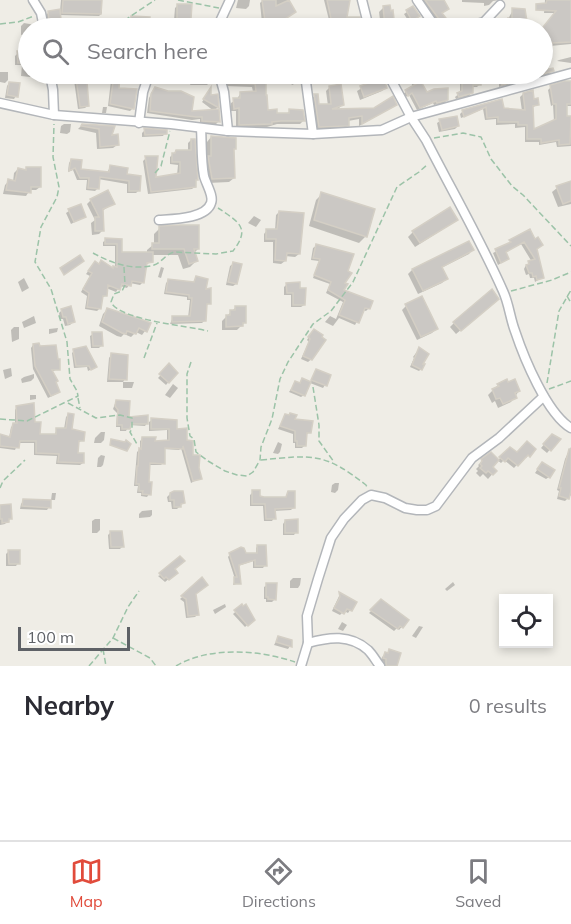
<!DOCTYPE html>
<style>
:root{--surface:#fff;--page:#f7f7f7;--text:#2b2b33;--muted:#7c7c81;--line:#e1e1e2;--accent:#e14b3b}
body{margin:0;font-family:Mulish,sans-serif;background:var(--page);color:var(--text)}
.controls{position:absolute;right:18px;bottom:18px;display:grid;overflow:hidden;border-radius:0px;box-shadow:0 3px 9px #0003}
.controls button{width:54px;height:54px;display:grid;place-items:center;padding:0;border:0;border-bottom:2px solid var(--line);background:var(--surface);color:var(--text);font:30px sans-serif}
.scale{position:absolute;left:18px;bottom:15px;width:112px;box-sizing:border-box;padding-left:6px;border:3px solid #5e6166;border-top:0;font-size:16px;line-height:21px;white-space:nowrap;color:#5e6166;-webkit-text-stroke:4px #fff;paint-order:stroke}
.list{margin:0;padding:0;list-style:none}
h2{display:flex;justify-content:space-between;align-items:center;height:78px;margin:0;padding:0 24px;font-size:26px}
h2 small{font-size:20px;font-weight:400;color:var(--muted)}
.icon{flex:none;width:33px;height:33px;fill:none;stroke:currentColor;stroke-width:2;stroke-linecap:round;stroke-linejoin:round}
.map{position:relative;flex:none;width:571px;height:666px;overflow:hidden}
.search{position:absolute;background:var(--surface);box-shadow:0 3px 9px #0003;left:18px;right:18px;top:18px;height:66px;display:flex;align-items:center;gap:15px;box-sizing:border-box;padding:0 21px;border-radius:33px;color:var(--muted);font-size:22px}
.sheet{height:174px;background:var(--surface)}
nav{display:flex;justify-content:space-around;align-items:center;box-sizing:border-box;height:84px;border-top:2px solid var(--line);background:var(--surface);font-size:16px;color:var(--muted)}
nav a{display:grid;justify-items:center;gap:3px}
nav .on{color:var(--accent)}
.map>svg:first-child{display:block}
.shadow{fill:#0003}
.building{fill:#cbc8c4;stroke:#d4cfc5;stroke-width:1.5}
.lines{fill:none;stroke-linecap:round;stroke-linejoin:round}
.minor-casing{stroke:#b3b6ba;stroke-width:11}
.path{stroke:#9cc3a8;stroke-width:1.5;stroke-dasharray:6 3;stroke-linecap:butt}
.minor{stroke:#fff;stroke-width:8}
</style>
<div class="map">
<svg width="571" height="666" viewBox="0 0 571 666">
<rect width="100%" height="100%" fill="#efede6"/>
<g class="shadow">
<path d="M61,0H102V13L99,16L59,15L60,19L57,22L47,23L46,15L49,12L60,11Z"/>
<path d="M238,0H250L249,6L246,9L236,8Z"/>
<path d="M263,0H287L294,12L283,20L309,26L308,28H223L229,21L262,23L260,3Z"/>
<path d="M324,0H350L345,19H358V28H313L318,22L331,28Z"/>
<path d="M422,0H442L440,14L444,18L440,22L434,19Z"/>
<path d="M462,0H499L493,1L489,5L484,6V3L462,2Z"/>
<path d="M545,0H571V44L550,46L549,57L546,60H542L543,28L555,13H544Z"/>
<path d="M178,5L192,24L211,22L209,28H162L163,24L166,21L174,20L175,8Z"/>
<path d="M384,7L390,12L392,28H381L379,12Z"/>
<path d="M413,8L416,18L409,22L404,14Z"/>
<path d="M513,10L524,11L526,28H503Z"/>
<path d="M132,17L144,18L145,28H127V22Z"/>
<path d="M24,23L35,25L36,28H28V34L21,35V26Z"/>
<path d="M101,24V26L110,27V28H68L70,26Z"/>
<path d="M18,53H28V74H33L30,77L21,76L22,65H15V56Z"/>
<path d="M571,57V63L557,61L559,60Z"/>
<path d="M552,70L549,74L499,87V84L502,81L514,78L502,74H542V72Z"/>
<path d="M0,72H8V80L5,83L0,82Z"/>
<path d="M52,74H104V77L101,80L85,83L88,105L85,108L78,109L74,80L61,82L60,79H54Z"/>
<path d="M184,74H211L210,82L207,85H190L192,80H184Z"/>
<path d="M242,74H299L293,85L284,81L281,84H264L266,111L276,115L286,114L290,111L303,121L300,124H277L267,127H236V111H231V103L237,99L240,94L253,92L252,87L225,86V78L228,75Z"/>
<path d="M313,74H323V80L321,83L311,84Z"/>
<path d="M365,74H379L385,88L382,91L360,100L357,91L367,85L363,76Z"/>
<path d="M403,74H415L427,94L447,100L444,103L434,105L433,103L417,110L409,95L404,98L403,94L413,87L410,80L404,82L401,75Z"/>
<path d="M442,74H470V80L479,85L477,87H471V93L469,96L456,99L455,97L460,93V78H456V76Z"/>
<path d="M114,77L117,89L133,108L130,111L108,106L111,80Z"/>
<path d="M9,83L16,96L14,99L5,98L7,86Z"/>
<path d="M571,83V106H565V118H571V146L557,147L556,142L539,145V142H525V127L515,128V124L496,125V119L485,120L483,109L461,118L460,114L463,111L501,101L503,110L522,111L520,97L523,94L538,104L532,108V131L554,121L553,105L551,106L548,90L551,87Z"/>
<path d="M330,87L343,104L336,111L375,110L396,105L359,126V119L348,121V125L344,129L315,130L311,99L315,96L318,106H328L326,91Z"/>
<path d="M210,91L209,97L216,96L218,107L214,111L219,121L216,124H200V119L192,120L147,113L149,98L152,92L190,112L214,111L202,102Z"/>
<path d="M103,107H107L106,113H102Z"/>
<path d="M440,121L458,126L455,129L439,132L437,123Z"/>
<path d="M64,124H71L70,132L67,134L60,133L61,126Z"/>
<path d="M82,125L113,127L110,136L117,145L113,148L97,149L96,133L78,129Z"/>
<path d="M145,130L165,133L163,136L142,137V133Z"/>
<path d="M211,137L235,149L232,151L234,178L229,182L208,183L204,162L207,159V142Z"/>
<path d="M191,140L197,179L194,182L195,186L192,189L148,194L143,161L146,158L155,178L177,175L178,165L170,164V157L176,151L188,152V143Z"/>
<path d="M71,160L79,170L107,173L110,167L125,175L139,190L136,193H127V184L98,179V188L95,191L86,190L87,180H77L73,170L68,172L69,163Z"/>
<path d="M18,169L25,171L27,169L40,187L36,190H30L26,196L3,194L5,185L9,181L13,182L14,173Z"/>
<path d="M571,182V204L558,207L552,192L557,188Z"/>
<path d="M322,194L365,237L359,243L309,226L316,200Z"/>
<path d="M91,200L113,204L102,211L103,230L99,234L92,235L91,223L95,220L87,204Z"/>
<path d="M69,211L84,217L71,224L66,213Z"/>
<path d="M279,212L299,254L295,257L285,256V261L281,264L273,263V242H264V234L267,230L275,231L276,215Z"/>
<path d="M254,216L261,220L256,227L248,223Z"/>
<path d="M451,224L415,247L408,237L413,232Z"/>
<path d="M160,228L198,249L194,253L196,261L190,267L183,269L178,255H151V262L145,265L143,282L140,285L130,283L127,288L120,286L116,292L106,288L105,296L101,298L100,308L97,311L85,309L87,296L81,292L90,276L86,274L93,265L115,268V246H103V242L106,240H121V254L147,253V250L154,244V234Z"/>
<path d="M529,231L543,277L535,282L534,278H530L529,274L526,275L524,269L526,265L532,262L521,244L505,252L508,259L498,265L493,253L508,245L510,241Z"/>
<path d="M469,243L472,250L469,254L441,268L446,279L442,283L418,294L408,274L412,270Z"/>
<path d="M316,246L343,283L341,291L368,309L366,311L363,310L355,325L339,318L333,326L325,322L330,316L336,319L343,302L326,293L330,284L313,278L319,261L311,260L313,248Z"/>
<path d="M233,264L236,284L233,286L226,285L230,266Z"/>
<path d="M161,267L164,268L161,278L158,277Z"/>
<path d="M24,278L29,288L22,292L18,282Z"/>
<path d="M196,278L210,303L205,306V320L202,323L170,324L173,317L188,318L190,300H187V297L164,294L166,283L169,280L193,284Z"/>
<path d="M287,284L304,305L301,307H291V295H284V287Z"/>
<path d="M493,303L456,334L450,327L454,323Z"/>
<path d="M406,306L436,329L432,333L417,340L402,310Z"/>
<path d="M235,308L245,322L237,330H222V321Z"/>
<path d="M62,310L73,322L70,325L65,326L63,319H60L59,313Z"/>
<path d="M107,310L145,331L142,335L136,332L131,337L124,334L121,337L117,336L99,326L103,314Z"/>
<path d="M34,316L36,323L24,328L22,322Z"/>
<path d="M14,327H19V339L12,342L11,330Z"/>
<path d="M58,328L57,332L49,334V329Z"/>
<path d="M311,333L315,356L308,362L301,359L309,342L307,340Z"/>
<path d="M93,334L102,345L99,348H91L90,336Z"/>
<path d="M33,345L58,369L51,372L56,394L48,398L33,369L31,348Z"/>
<path d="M419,349L421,369L419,371L410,367L414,358L413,357Z"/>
<path d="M74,351L92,369L88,371L87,367L74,368L72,353Z"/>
<path d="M111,355L125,379L123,382H134L132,388H123V382H107L109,358Z"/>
<path d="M170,365L176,373L166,385L158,378Z"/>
<path d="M11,368L12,376L5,379L3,370Z"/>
<path d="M316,371L325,385L323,388L310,383Z"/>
<path d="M34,374V378L31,381L22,383L21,379L24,377Z"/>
<path d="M302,380L304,395L301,397L289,392L295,383H299Z"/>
<path d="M173,384L178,388L170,398L165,395Z"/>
<path d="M498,385L519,391L511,402L498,408L495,401L492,403L488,395Z"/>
<path d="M30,395H36V399L30,400Z"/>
<path d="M116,401L127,418L147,423L145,426L129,425L126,431H120V427H116L117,413L113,409Z"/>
<path d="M17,407L33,423L39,435L54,436L57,429H64L66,417L68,415L70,430L83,440L77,443L76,455L83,463L80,465L56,464L57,456L34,455V443H18L15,450L0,448V435L9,438L11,427L15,424V410Z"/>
<path d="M285,416L310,432L305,435L304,446L302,448H295V443H293V434L278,429Z"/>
<path d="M152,420L175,430L186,442L200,478L191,483L181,448L179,450L164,449L163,463L161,465H148L149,494L147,497L141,496V493H137L138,486H134L137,452L140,449V441L143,438L154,442H167V430L149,431V422Z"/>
<path d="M101,432H105L104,440L101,443H94L95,438Z"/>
<path d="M552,435L559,439L547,453L541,448Z"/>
<path d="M278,442L282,444L280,452L278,454L273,453Z"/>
<path d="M571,447V495L565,501L557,499L559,491L557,490L565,459Z"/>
<path d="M510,449L517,454L534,449L526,458L524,457L514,468L504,460L501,463L497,460L491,467L495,471L488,479L483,474L480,477L476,473L478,471L476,469L479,466L478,465L491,454L498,460Z"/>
<path d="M101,455L105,456L103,465L101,467H97L98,458Z"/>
<path d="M539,467L549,477L546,479L535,473Z"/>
<path d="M335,483H339L338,490L335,493L331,492L332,485Z"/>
<path d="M253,492L259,498L285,499L288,493L294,507L291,510L274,511V518L272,521H264L263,506H250V495Z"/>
<path d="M52,493H56L55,500H51Z"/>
<path d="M170,494L183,503L177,509H172L171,502H168L167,497Z"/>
<path d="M23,501L49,507L47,510L20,509L21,504Z"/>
<path d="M0,506L10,518L5,524L0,525Z"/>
<path d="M152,510V515L150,517L139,518V514L142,511Z"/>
<path d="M95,519H100V530L97,533H92V521Z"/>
<path d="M285,521L296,532L294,535H283V524Z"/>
<path d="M111,532L122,547L120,549H109L108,535Z"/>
<path d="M258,546L265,565L263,568H253V561L238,566L240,583L233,585L235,579L228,557L230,554L256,555V548Z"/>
<path d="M9,551L18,563L16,566H6V554Z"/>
<path d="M173,570L176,573L165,582L158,576Z"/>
<path d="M293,578H301L300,585L298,588H290V581Z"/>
<path d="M202,579L195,595L197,615L195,617L186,618L184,602L180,599Z"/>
<path d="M453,582L455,585L447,591L445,589Z"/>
<path d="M267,585L275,599L272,602H266V599H264V587Z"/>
<path d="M340,594L355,603L348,613L344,611L340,615L332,611Z"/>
<path d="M381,601L407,621L399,630L397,628L394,631L369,613Z"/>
<path d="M225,604L226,607L215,614L213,610Z"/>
<path d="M242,606L253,620L245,627L233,614Z"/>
<path d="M342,622L347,625L343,631L338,629Z"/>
<path d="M419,626L423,627L416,638L412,636Z"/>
<path d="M278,638L290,646L288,649L274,645Z"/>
<path d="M390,651L395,666H384V662L381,661L382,657Z"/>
</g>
<g class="building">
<path d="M63,0H102L101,14L62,13Z"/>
<path d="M262,0H276V6L289,0L296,12L285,19L314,26L318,20L333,28L327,0H350L347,17H360V28H243V21H265Z"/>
<path d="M425,0H444L449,9L442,13L446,18L443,20L439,19Z"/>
<path d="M547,0H571V42L552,43L550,58L543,57V27L556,11L536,10V4L546,3Z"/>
<path d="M177,4H192L191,19H193V22L209,19L213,21L211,28H166L165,20L177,19Z"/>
<path d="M390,5L391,11L393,10L395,28H385L383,6Z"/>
<path d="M413,6L420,16L412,21L406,10Z"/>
<path d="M512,8L525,9L528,28H505L508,18L512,19Z"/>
<path d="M60,9L61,20L49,21L48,11Z"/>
<path d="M131,16L150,17L149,28H130Z"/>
<path d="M17,51L28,52V63H18Z"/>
<path d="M553,68L554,71L502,85L501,79L528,74H543V70Z"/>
<path d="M62,74H112V76L87,82L89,106L80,107L76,78L63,80Z"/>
<path d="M195,74H212V83L192,82Z"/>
<path d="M227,74H301L298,82L286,77V81H266V95H267L268,110L277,109V113H289V109L303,110L305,121H281L272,122V124L239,125V108L234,109L233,98H240V92L256,91L255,84L228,83Z"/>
<path d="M367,74H382L387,88L364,97L360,86L371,82Z"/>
<path d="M404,74H423L418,76L427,92L434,89L448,88V100L437,103L436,101L420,108L412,93L408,96L405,90L416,84L413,78L407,80Z"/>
<path d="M462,74H468V78H481V85H473V93L459,97L457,93L462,91Z"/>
<path d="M114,75L120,76L119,88L137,89L134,109L110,104Z"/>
<path d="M564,81H571V104H567V116H571L570,144L559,145V140L541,143V139H527V125H518V122H498V117L487,118L486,107L464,117L462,110L502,99L504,108L525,110L523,93L533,90L534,99L538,98L539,105L533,106L534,129L556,119V104H553L550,85Z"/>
<path d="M9,82L20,83L18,97L7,95Z"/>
<path d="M341,84L344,105L332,109L374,108L393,96L397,105L362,124V116L349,118V126L319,127L314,94H318L319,104H331L329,86Z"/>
<path d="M155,87L168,91H181L194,97L192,111L219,109L220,122L202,121V117H196L150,111L151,94Z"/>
<path d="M211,87V95L218,94L219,108L203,99Z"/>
<path d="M457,116L459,126L442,130L439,119Z"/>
<path d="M82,124L115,126L112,135L118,134L119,145L100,147L99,129L81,126Z"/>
<path d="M144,128L167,130V134L145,135Z"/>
<path d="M211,136L236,138V149H234L235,178L212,179L208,156H211Z"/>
<path d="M191,139H195L198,180H196V187L151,192L145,156H158L156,177L180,173V162H172V153H175L176,150H191Z"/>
<path d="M71,159L82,160L81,169L109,172L110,165L128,168L127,174L141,176L140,191H129V181L100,177L99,189L88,188L89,178H80L75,168L69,171Z"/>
<path d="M26,167H41V187H31V193L6,190L8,179L15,181L18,168L26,170Z"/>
<path d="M571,181V201L563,204L556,186Z"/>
<path d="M108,190L115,204L103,209L104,231H95V217H99L90,199Z"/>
<path d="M321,192L375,209L367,237L314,220Z"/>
<path d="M81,204L86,217L74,222L68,209Z"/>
<path d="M450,207L458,220L420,243L412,231Z"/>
<path d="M279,211L304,213L300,254L287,253L286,261L275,260L276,239H266V229H277Z"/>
<path d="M181,225H199V249H194L198,261L189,264L184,249H152V243H159V226Z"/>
<path d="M530,229L535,239L538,237L543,245L537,249L544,278L537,280L536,276L533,277L532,273H529L526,265L529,264L528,261L535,259L524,242L506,252L509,259L501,263L495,249L511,242L509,240Z"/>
<path d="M105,238L122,239V252H153V262L147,263L144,283L132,281L131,286L122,284L120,290L108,285L107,296H103L101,309L87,307L89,293L83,289L92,273L88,271L95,261L99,264L101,260L113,268V266L117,267V244H105Z"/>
<path d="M469,241L474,250L442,267L448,279L423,291L412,269Z"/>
<path d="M316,244L354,254L348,271L352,273L345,283L348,284L344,290L373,301L370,309L365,308L359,323L339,315L345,300L328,290L331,282L314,275L320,259L313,258Z"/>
<path d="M80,255L84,261L64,275L60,268Z"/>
<path d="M233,262L242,264L237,284L228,282Z"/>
<path d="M196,276L208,279L206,289L211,288V304H207L206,321L172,322V316H190L192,298H189V295L166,292L168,279L194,282Z"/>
<path d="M300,282V288H306L305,305H293V293H287L286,283Z"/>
<path d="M492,289L499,299L461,331L453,322Z"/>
<path d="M422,296L438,329L421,337L405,304Z"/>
<path d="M71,306L75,322L68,324L66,317H63L61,309Z"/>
<path d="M235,306H246V323H243V326L226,327V315H230V310H235Z"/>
<path d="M107,308L146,321L151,323L147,332L139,328L136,334L127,331L126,334L122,333L102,322Z"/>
<path d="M314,329L323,335L322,337L326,340L312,360L303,356L310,339L308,337Z"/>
<path d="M92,332H102L103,346H93Z"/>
<path d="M39,343L40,346L56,345L58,359H60V370H52L58,381L56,382L60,392L51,396L35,366L33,344Z"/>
<path d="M86,346L97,367L91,370L89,366H76L73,349Z"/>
<path d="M419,347L429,354L423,364H425L422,370L412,365Z"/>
<path d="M111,353L128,355L127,380L109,379Z"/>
<path d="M169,363L178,373L169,383L159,374Z"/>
<path d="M316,369L331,375L327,386L311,380Z"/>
<path d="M302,378L311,382L305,396L291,390L295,381L300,383Z"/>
<path d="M507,379L508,382L515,379L520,391L515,393L517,398L503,404L500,398L496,399L492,389L499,386L497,384Z"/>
<path d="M116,400L130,401L129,417L148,415V424H131L130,429H122V425H117L118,410L115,406Z"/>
<path d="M34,403L35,422H41L40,434H56V428H66L68,413L74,414L72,429L85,432L84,441H79L78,453H84V463L58,462L59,454L36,453V441H20L19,448L0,446V434L10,437L13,423H17L16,406Z"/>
<path d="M290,413L297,415L295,419L313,421L311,433H307L306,446H297V441H295V431L280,426L285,414L289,415Z"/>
<path d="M151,418L177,420V429L187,428V440L193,441V455H200L199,468L202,479L193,481L183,446V449L165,448V464L150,463L149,482H152L151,495L142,494L143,491H139V484H136L137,466H138L139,448L141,449L142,437H156L155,441L169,440V429H151Z"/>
<path d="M552,434L561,439L551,451L543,444Z"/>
<path d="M111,439L125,442L126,440L131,444L127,451L110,445Z"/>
<path d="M527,441L536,449L530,457L528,455L518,466L508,458L505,462L499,457L510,447L517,452Z"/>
<path d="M569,449H571V491L569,499L559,496L561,488H559Z"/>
<path d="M491,452L499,460L493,467L497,471L493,475L488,471L486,473L480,468L482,466L480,464L482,461L481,459Z"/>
<path d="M542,462L555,470L550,478L537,469Z"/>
<path d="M252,490H260V496L264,497H286L288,491H295V508L275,509L276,519H266L265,504H252Z"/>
<path d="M174,491H183L185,503L181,504V507H174V500H170V493Z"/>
<path d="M23,499L51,500V508L22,506Z"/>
<path d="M11,504L12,519H9V522L2,523V519H0V505Z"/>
<path d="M298,519V533H285V520Z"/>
<path d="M110,531H122L124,547H111Z"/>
<path d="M257,545H266L267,566H255V560L239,565L241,584H234V577H237L229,553L241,547L244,548L246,553H257Z"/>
<path d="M8,550H20V564H9Z"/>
<path d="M180,556L185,561L175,569L178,573L169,580L166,577L164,579L159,573Z"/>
<path d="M202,577L208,585L196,594L199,615L188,616L186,599L181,596Z"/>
<path d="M266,583H277L276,600L268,599V597H266Z"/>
<path d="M339,592L357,602L352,611L347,609L344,614L334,608L340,597Z"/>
<path d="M381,599L409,620L403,628L400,626L398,629L370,610Z"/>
<path d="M242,604L243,606L246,604L255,620L248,626L234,610Z"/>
<path d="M278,636L292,640V647L276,642Z"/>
<path d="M389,649L401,653L397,666H386V659L383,658L385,652L388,653Z"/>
</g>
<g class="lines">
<defs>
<g id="minor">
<path d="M33,0L41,13L44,28"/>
<path d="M362,0L369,28"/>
<path d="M417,0L434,25L455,28"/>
<path d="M217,28L230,0"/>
<path d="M463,28L484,22L500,5"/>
<path d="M50,74L53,90L54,115"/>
<path d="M219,74L224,92L228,131"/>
<path d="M308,74L306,82L313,134"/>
<path d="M388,74L411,117L426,140C451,189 481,241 503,291C509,304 510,318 515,331C524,358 547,414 571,428"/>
<path d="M0,103L54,115L171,124L228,131L313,134L382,130L411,117L571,73"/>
<path d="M139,123L143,92L149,74"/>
<path d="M159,220C172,219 206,219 211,203C214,196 206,184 204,176C201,160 202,144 201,128"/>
<path d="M308,643C329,637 350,634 368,650C373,655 376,661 380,666"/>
<path d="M301,666L308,643L307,616L318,579L331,538L344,519L362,500L371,495L385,498L405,508L417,510H427L436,506L472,458L499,438L543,397"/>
</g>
</defs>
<use href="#minor" class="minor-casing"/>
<g class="path">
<path d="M178,0L219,8"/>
<path d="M0,24L18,22L34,16"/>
<path d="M119,28L128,18L155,0"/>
<path d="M434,138L463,133L481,137L491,159L512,186L523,195L571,246"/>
<path d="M155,173L161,166L170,131"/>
<path d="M93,253C111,263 133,271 154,265C162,262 166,254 174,252L216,254L233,251C251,228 239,222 218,208"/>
<path d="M124,267L125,285L122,291L114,294L111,302C119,320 188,326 208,331"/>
<path d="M511,291L552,280L571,272"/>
<path d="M567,296L571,303"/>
<path d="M144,358L157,323"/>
<path d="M191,362L187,374V418L190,436L194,439L196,452L208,461L225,471L237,475L247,476L253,472L260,460L261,447L272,419L280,379L288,362L313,324L331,311L353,282L397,187L419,172L428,164"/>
<path d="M547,383L559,311L571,290"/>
<path d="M313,387L319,425V441L334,462"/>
<path d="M549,389L571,381"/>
<path d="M78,398L80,408"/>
<path d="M68,403L96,418L120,415L132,418V429L130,432L137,444"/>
<path d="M0,419L27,421L78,396L77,391L70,379L67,342L51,289L35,262L41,227L57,197L59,187L53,157L54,124"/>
<path d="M261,460C312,455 324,452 366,485L368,489"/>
<path d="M0,488L3,481L25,460"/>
<path d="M113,638L150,658L156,666"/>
<path d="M103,649L106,666"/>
<path d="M89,666L113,638L128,607L139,591"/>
<path d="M176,666C209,646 260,650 295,662"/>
</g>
<use href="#minor" class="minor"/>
</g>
</svg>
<div class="controls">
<button><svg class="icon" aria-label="locate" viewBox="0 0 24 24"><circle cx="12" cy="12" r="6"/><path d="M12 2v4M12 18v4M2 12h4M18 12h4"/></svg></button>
</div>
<div class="scale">100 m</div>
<div class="search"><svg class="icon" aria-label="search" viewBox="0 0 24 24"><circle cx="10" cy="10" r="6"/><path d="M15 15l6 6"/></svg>Search here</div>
</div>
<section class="sheet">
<h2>Nearby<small>0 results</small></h2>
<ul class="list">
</ul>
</section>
<nav>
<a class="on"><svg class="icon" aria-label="map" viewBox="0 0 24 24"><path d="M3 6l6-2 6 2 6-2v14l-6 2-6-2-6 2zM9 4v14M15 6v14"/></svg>Map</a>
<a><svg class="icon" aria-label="directions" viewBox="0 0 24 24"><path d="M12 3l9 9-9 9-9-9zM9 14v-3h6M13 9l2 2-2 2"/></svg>Directions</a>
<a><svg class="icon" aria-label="saved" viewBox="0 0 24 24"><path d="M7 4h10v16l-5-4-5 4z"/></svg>Saved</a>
</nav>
